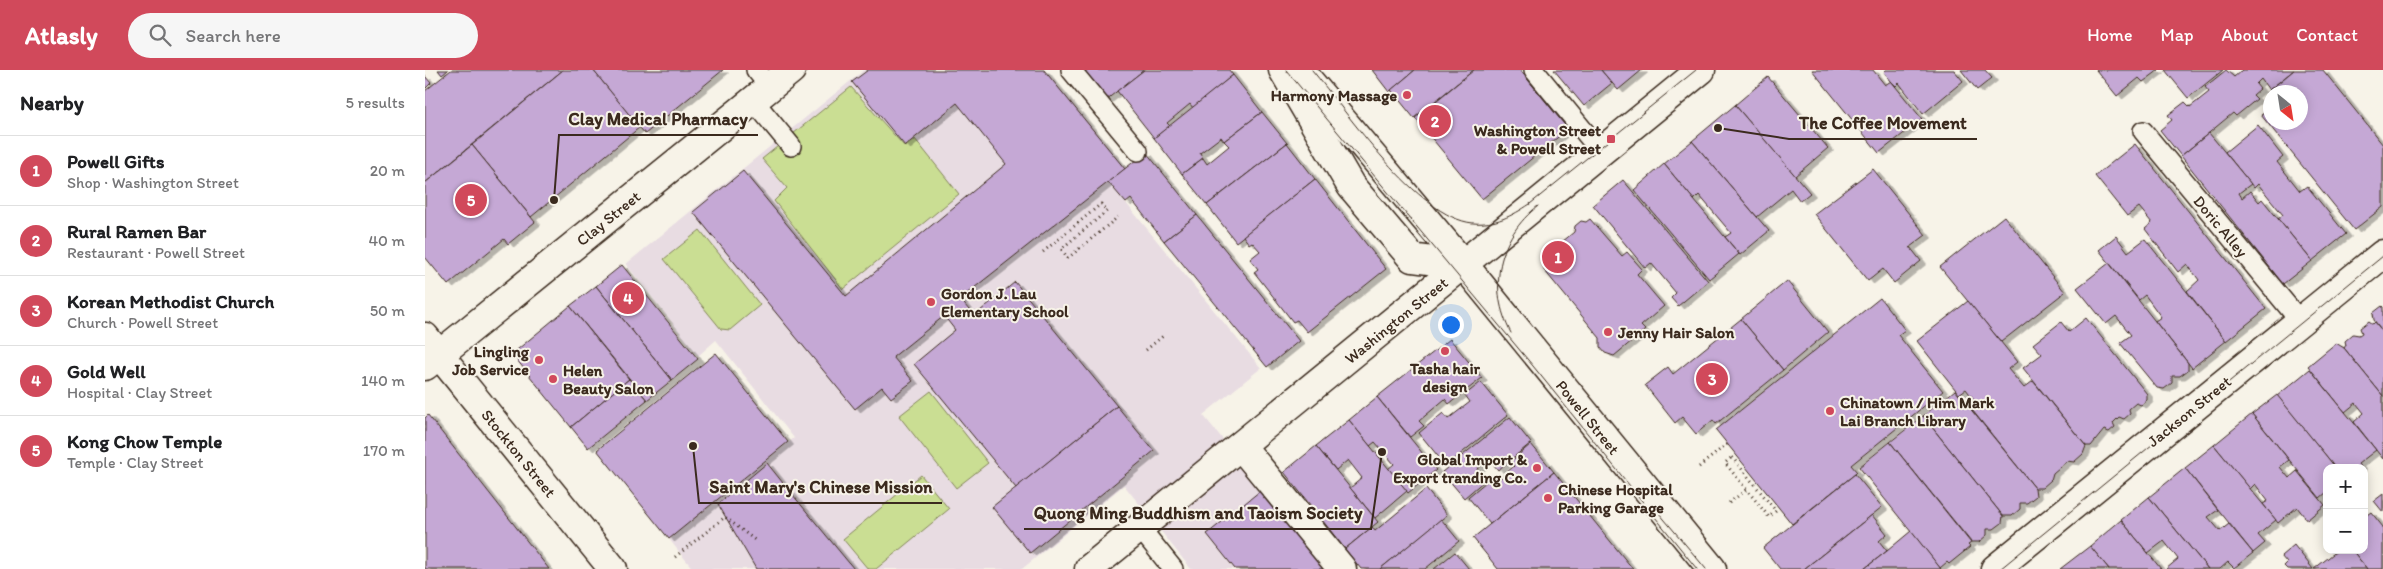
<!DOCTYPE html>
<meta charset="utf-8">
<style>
:root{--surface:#fff;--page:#f6f6f6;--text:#202124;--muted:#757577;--line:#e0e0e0;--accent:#d1495b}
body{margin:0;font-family:Itim,sans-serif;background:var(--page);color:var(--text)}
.controls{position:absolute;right:15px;bottom:15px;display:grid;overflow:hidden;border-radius:10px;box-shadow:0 2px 12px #0003}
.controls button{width:45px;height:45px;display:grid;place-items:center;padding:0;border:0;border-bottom:1px solid var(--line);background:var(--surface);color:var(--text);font:25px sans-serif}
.compass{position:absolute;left:1838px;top:15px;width:45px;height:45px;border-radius:50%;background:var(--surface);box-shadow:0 2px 12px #0003;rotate:150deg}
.you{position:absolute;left:1025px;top:254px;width:18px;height:18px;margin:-12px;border:4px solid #fff;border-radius:50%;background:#1a73e8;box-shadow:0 0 0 8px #1a73e833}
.badge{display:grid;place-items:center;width:32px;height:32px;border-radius:50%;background:var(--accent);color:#fff;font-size:16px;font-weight:700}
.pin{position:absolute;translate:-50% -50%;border:2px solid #fff;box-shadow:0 1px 5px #0006}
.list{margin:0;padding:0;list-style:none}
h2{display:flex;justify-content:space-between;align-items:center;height:65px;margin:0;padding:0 20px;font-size:21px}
h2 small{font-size:16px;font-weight:400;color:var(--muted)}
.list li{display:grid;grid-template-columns:32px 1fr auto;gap:15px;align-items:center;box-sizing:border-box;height:70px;padding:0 20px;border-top:1px solid var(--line)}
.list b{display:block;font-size:19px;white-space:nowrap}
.list p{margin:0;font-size:16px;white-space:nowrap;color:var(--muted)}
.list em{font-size:16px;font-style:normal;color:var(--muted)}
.icon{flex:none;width:28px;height:28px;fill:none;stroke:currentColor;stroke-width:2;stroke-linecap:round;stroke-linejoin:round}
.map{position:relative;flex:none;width:1958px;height:499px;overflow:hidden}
header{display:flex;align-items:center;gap:30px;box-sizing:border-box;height:70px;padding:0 25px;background:var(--accent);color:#fff}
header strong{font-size:24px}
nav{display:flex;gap:28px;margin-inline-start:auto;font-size:18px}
.search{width:350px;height:45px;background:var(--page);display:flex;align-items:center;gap:12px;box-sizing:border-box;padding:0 18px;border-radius:28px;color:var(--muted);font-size:19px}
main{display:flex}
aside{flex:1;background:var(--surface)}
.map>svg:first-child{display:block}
.built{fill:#e8dce2}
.green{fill:#cade93;stroke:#828458}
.building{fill:#c5a8d5;stroke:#3b2a1e;filter:url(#shadow)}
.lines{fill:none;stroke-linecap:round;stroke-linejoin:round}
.lane-casing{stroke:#3b2a1e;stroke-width:22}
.street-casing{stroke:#3b2a1e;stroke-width:31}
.secondary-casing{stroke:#3b2a1e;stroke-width:31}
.path{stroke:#3b2a1e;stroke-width:3;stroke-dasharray:1 4;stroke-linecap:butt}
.lane{stroke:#f7f3e8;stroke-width:19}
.street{stroke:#f7f3e8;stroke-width:28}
.secondary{stroke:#f7f3e8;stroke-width:28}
.tram{stroke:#3b2a1e;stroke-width:1}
.poi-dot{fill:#d1495b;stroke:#f7f3e8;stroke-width:2}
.labels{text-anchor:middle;stroke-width:4;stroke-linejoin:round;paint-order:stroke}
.poi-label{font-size:16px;font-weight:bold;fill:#3b2a1e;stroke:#f7f3e8;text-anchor:start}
.street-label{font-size:16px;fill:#3b2a1e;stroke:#f7f3e8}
.leader{fill:none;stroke:#3b2a1e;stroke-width:2}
.callout-dot{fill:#3b2a1e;stroke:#f7f3e8;stroke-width:2}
.callout-label{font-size:18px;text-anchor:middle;font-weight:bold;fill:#3b2a1e;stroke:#f7f3e8;stroke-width:4;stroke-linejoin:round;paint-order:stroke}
</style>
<header>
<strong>Atlasly</strong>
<div class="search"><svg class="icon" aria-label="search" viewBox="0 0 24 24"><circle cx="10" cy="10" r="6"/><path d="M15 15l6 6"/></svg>Search here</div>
<nav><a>Home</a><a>Map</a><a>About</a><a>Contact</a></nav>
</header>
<main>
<aside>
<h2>Nearby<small>5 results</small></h2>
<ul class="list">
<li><span class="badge">1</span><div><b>Powell Gifts</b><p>Shop · Washington Street</p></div><em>20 m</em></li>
<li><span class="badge">2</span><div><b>Rural Ramen Bar</b><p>Restaurant · Powell Street</p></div><em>40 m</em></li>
<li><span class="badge">3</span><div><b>Korean Methodist Church</b><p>Church · Powell Street</p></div><em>50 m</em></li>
<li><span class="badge">4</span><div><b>Gold Well</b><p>Hospital · Clay Street</p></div><em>140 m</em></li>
<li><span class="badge">5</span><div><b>Kong Chow Temple</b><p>Temple · Clay Street</p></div><em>170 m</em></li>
</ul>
</aside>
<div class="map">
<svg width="1958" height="499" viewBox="0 0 1958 499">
<defs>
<filter id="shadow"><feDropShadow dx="5.5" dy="3" stdDeviation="0" flood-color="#0004"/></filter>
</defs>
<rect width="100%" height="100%" fill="#f7f3e8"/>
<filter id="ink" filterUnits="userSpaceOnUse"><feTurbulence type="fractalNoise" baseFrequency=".02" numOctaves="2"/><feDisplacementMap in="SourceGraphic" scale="10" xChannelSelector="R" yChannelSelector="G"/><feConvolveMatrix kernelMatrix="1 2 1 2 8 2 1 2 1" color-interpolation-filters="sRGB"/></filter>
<g filter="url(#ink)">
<path class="built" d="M439,0H620L697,94L681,107L683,111L836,298L778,345L904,499H766L699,415L597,499H268L244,469L369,368L291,270L273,286L201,194Z"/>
<g class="green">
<path d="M426,17L480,77L490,69L534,124L418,219L349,131L362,118L337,89Z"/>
<path d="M275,160L335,235L305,260L296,259L239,189Z"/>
<path d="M506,321L563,393L531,418L474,346Z"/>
<path d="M496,405L524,439L451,499H443L418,469Z"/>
</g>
<g class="building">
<path d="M13,0H23L17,5Z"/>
<path d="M26,0H138L0,113V21Z"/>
<path d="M138,0H168L215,57L106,147L47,75Z"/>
<path d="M168,0H298L220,64Z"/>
<path d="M443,0H619L700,99L535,229L549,246L590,212L692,336L591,418L489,294L530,260L519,246L468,287L488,311L466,328L457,317L430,339L268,142L318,101L421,226L581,94L532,33L480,76L427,12Z"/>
<path d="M657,0H719L681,30Z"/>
<path d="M719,0H804L808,5L768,38L765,34L742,53L745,56L729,68L692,21Z"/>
<path d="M947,0H990L964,22Z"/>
<path d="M990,0H1049L989,48L966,20Z"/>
<path d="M1049,0H1095L1143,59L1057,129L990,48Z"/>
<path d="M1129,0H1176L1187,13L1159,36Z"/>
<path d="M1176,0H1217L1193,20Z"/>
<path d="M1387,0H1448L1460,15L1466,11L1497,49L1454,83Z"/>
<path d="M1461,0H1529L1538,11L1498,44L1474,13L1471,16L1466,11L1459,2Z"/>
<path d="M1536,0H1560L1567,8L1552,20Z"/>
<path d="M1671,0H1734L1718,12L1714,8L1692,26Z"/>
<path d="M1740,0H1798L1763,28Z"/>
<path d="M1801,0L1809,7L1817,0H1869L1844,20L1836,9L1831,14L1835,19L1828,25L1832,29L1811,46L1808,43L1756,86L1735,60L1747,50L1743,45L1760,32L1765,37L1784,22L1780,17Z"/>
<path d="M1869,0H1898L1958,75V137L1929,160L1836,45L1846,38V52H1876V22H1846V29L1841,23Z"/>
<path d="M808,5L837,42L799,71L796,67L775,83L778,88L757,104L729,68Z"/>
<path d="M0,6L6,13L0,19Z"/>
<path d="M1343,7L1403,78L1370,106L1310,35Z"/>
<path d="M1310,35L1385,123L1375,131L1366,119L1332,147L1267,71Z"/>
<path d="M837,42L862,73L782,135L757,104L778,88L782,94L804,76L799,71Z"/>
<path d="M1833,55L1858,87L1852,92L1875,121L1882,116L1921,164L1887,191L1853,149L1858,145L1833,114L1829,118L1800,82Z"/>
<path d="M1784,63L1826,114L1814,123L1817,128L1825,121L1834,132L1837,129L1887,191L1858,214L1756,86Z"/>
<path d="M1267,71L1344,161L1315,185L1300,167L1306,163L1274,125L1269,130L1239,94Z"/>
<path d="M862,73L890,109L811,172L782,135Z"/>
<path d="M1710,74L1841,239L1801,271L1762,221L1774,210L1762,194L1753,202L1720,159L1727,153L1714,137L1702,146L1670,106Z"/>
<path d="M47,75L110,152L83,174L79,169L23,215L0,187V113Z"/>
<path d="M721,82L772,145L739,171L706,129L701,133L683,112Z"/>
<path d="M1239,94L1314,184L1284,209L1209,120Z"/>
<path d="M1448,99L1501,165L1485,177L1496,191L1469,213L1458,199L1443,211L1389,144Z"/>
<path d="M890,109L961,199L882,262L872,250L868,252L829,202L833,199L825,189L835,181L827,172L824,174L818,166Z"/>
<path d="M1198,110L1283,211L1253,236L1246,228L1251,223L1226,193L1220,198L1168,135Z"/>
<path d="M772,145L874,271L842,297L739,171Z"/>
<path d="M1579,146L1640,222L1576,272L1515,197Z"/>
<path d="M1165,149L1197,186L1202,182L1217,199L1212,204L1239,236L1216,256L1220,260L1189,286L1180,283L1175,277V268L1119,200V187L1149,162L1150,156L1156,151L1161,152Z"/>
<path d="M1691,166L1703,182L1720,169L1801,271L1767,298L1730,251L1736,247L1720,225L1714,230L1674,180Z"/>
<path d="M1684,193L1763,293V300L1755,306H1747V313L1739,319L1732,318L1695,273L1706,265L1691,246L1681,254L1652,218Z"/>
<path d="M197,195L273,289L247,310L171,216Z"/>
<path d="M1362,211L1403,262L1358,300L1316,249Z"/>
<path d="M171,216L247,310L222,330L145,236Z"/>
<path d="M1455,228L1480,260L1473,265L1518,321L1426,395L1432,402L1430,404L1367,454L1291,360Z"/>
<path d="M1543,231L1592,292L1583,299L1599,318L1608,311L1661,376L1658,384L1649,392L1642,391L1628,403L1626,410L1617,418H1610L1547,340L1553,335L1541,319L1534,324L1492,271Z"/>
<path d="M145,236L204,309L146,357L87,284Z"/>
<path d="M1957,236L1958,237V262L1949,250L1948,243Z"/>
<path d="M1661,248L1722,324V330L1716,335L1711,333L1704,339L1705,344L1699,349L1694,347L1688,353L1690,357L1684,362L1679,360L1666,376H1661L1598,298L1617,284L1608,274L1636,252L1644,262Z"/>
<path d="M1316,249L1358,300L1291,354L1288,350L1271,364L1257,347L1250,353L1220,315L1243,297L1248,304Z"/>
<path d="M1944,251L1948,254L1950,252L1958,262V326L1919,278L1921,275L1920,271L1928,264L1934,265L1937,263L1935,258Z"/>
<path d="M1025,269L1057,308L1024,334L1020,329L994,351L999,356L985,367L952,327Z"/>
<path d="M1911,273L1919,278L1958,326V389L1929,352L1939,343L1931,333L1920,342L1883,296Z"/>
<path d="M291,283L363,372L244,469L172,380Z"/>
<path d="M1885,299L1951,380L1933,394L1936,398H1911L1852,326Z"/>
<path d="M204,309L222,330L163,378L146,357Z"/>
<path d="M1056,312L1083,345L1021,396L994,363L1018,343L1023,349L1045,332L1040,325Z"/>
<path d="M1530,320L1610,418L1611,426L1602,433H1595V439L1587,446H1578L1498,346Z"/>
<path d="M1852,325L1911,398H1902V422L1895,428L1827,344Z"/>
<path d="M952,327L1011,400L983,423L963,399L969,394L950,372L945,376L924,350Z"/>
<path d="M692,336L729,381L605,483L567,437Z"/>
<path d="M1827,344L1864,390L1855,397L1864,408L1872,401L1900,435L1882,450L1872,437L1853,453L1838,434L1843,431L1830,414L1825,419L1789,375Z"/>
<path d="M3,345L124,499H0V348Z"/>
<path d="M1498,346L1578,446L1577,453L1569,459H1562V465L1554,472H1546L1465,372Z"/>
<path d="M1085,347L1106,373L1073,400L1064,389L1052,399L1060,410L1039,428L1017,402Z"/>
<path d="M924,350L982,421L950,448L925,418L937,408L923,390L911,400L891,376Z"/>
<path d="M1465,372L1546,473L1543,475L1545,477L1524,494L1522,492L1515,498L1434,397Z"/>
<path d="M1106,374L1129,402L1065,454L1043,427L1068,406L1072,411L1089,396L1085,392Z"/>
<path d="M1789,375L1851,450L1833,465L1840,473L1828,483L1760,398Z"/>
<path d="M891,376L953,452L920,479L859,402Z"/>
<path d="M342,393L358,413L429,499H331L293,434Z"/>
<path d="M1760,398L1793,440L1783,447L1795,461L1804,454L1828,483L1809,498L1803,492L1795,499H1783L1724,427Z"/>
<path d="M1129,402L1208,499H1073L1048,468Z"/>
<path d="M1430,404L1457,437L1379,499H1355L1338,478Z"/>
<path d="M1001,419L1022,445L955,499H936L920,479L947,457L950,461Z"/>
<path d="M835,421L899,499H810L782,464Z"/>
<path d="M1958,424V442L1949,431Z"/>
<path d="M1724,427L1783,499H1741L1753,489L1739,471L1723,483L1696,450Z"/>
<path d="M1946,442L1958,457V499H1942L1927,480H1939V447Z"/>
<path d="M1447,445L1462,464L1454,471L1462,481L1439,499H1379Z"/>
<path d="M1016,449L1034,471L1000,499H955Z"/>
<path d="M1696,450L1723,483L1736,499H1684L1665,476Z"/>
<path d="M1486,461L1516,499H1439L1462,481Z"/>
<path d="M1869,475L1888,499H1862L1859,496L1862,493L1856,486Z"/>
<path d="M1665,476L1684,499H1635Z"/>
<path d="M1913,480H1927L1942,499H1889Z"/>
<path d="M1030,482L1044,499H1009Z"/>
</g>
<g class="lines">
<defs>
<g id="lane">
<path d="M331,0L345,17"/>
<path d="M646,0L713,81"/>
<path d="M1109,0L1176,82"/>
<path d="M328,30L366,76"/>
<path d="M1718,61L1875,251"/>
<path d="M715,458L748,499"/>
</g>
<g id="street">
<path d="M816,376L917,499"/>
<path d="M664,499L1276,0"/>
<path d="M1570,499L1958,184"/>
</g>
<g id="secondary">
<path d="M858,0L926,116L987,188L1039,195"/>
<path d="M875,0L1039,195L1287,499"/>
<path d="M0,267L188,499"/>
<path d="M0,296L366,0"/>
</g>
</defs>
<use href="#lane" class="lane-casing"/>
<use href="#street" class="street-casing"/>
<use href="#secondary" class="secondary-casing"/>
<g class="path">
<path d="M618,182L676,134L682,141L636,179L643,188L693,147"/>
<path d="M721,280L738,266"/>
<path d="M1307,387L1351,441L1344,447L1300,393Z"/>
<path d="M1274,397L1302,374"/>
<path d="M1304,433L1321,420"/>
<path d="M250,487L300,447L331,471"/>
</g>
<use href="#lane" class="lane"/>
<use href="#street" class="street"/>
<use href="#secondary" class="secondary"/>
<g class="tram">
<path d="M861,0L1108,296L1272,499"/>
<path d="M887,0C922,42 993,148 1048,153C1070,155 1087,146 1105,134L1271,0"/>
<path d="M1086,263C1062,218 1073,167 1113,136"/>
<path d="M1234,443L1281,499"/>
<path d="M1575,499L1958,186"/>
</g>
</g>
</g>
<g class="poi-dot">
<circle cx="982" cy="25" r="5"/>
<rect x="1181" y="64" width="10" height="10" rx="2.5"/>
<circle cx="506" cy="232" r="5"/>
<circle cx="1183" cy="262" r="5"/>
<circle cx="1020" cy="281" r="5"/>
<circle cx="114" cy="290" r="5"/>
<circle cx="128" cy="309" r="5"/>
<circle cx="1405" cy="341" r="5"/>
<circle cx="1112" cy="398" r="5"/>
<circle cx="1123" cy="428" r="5"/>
</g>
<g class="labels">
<g class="poi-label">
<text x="972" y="31" text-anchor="end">Harmony Massage</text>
<text x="1176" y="66" text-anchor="end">Washington Street<tspan x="1176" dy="18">&amp; Powell Street</tspan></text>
<text x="516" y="229">Gordon J. Lau<tspan x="516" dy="18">Elementary School</tspan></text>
<text x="1193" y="268">Jenny Hair Salon</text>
<text x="104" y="287" text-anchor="end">Lingling<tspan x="104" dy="18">Job Service</tspan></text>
<text x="1020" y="304" text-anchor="middle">Tasha hair<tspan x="1020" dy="18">design</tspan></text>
<text x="138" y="306">Helen<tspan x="138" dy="18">Beauty Salon</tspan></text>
<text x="1415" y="338">Chinatown / Him Mark<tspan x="1415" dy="18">Lai Branch Library</tspan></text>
<text x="1102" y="395" text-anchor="end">Global Import &amp;<tspan x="1102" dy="18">Export tranding Co.</tspan></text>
<text x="1133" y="425">Chinese Hospital<tspan x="1133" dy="18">Parking Garage</tspan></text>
</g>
<g class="street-label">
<text transform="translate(183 148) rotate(-39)" y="6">Clay Street</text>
<text transform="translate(1796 156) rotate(50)" y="6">Doric Alley</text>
<text transform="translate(971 250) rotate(-39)" y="6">Washington Street</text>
<text transform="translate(1764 341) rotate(-39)" y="6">Jackson Street</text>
<text transform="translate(1163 347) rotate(51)" y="6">Powell Street</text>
<text transform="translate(94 383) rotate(51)" y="6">Stockton Street</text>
</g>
</g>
<path class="leader" d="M129 130L134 65H333M1293 58L1364 69H1552M268 376L274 433H517M957 382L946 459H599"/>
<g class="callout-dot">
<circle cx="129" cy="130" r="5"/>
<circle cx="1293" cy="58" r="5"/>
<circle cx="268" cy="376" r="5"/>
<circle cx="957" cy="382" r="5"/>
</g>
<g class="callout-label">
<text x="233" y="55">Clay Medical Pharmacy</text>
<text x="1458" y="59">The Coffee Movement</text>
<text x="396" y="423">Saint Mary's Chinese Mission</text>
<text x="773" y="449">Quong Ming Buddhism and Taoism Society</text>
</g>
</svg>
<div class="controls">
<button>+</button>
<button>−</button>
</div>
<svg class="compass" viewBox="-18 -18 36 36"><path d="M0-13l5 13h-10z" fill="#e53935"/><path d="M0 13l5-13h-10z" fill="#757577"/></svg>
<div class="you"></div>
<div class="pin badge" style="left:1133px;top:187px">1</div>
<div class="pin badge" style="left:1010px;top:51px">2</div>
<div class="pin badge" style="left:1287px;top:309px">3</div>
<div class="pin badge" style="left:203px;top:228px">4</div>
<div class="pin badge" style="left:46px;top:130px">5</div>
</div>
</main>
